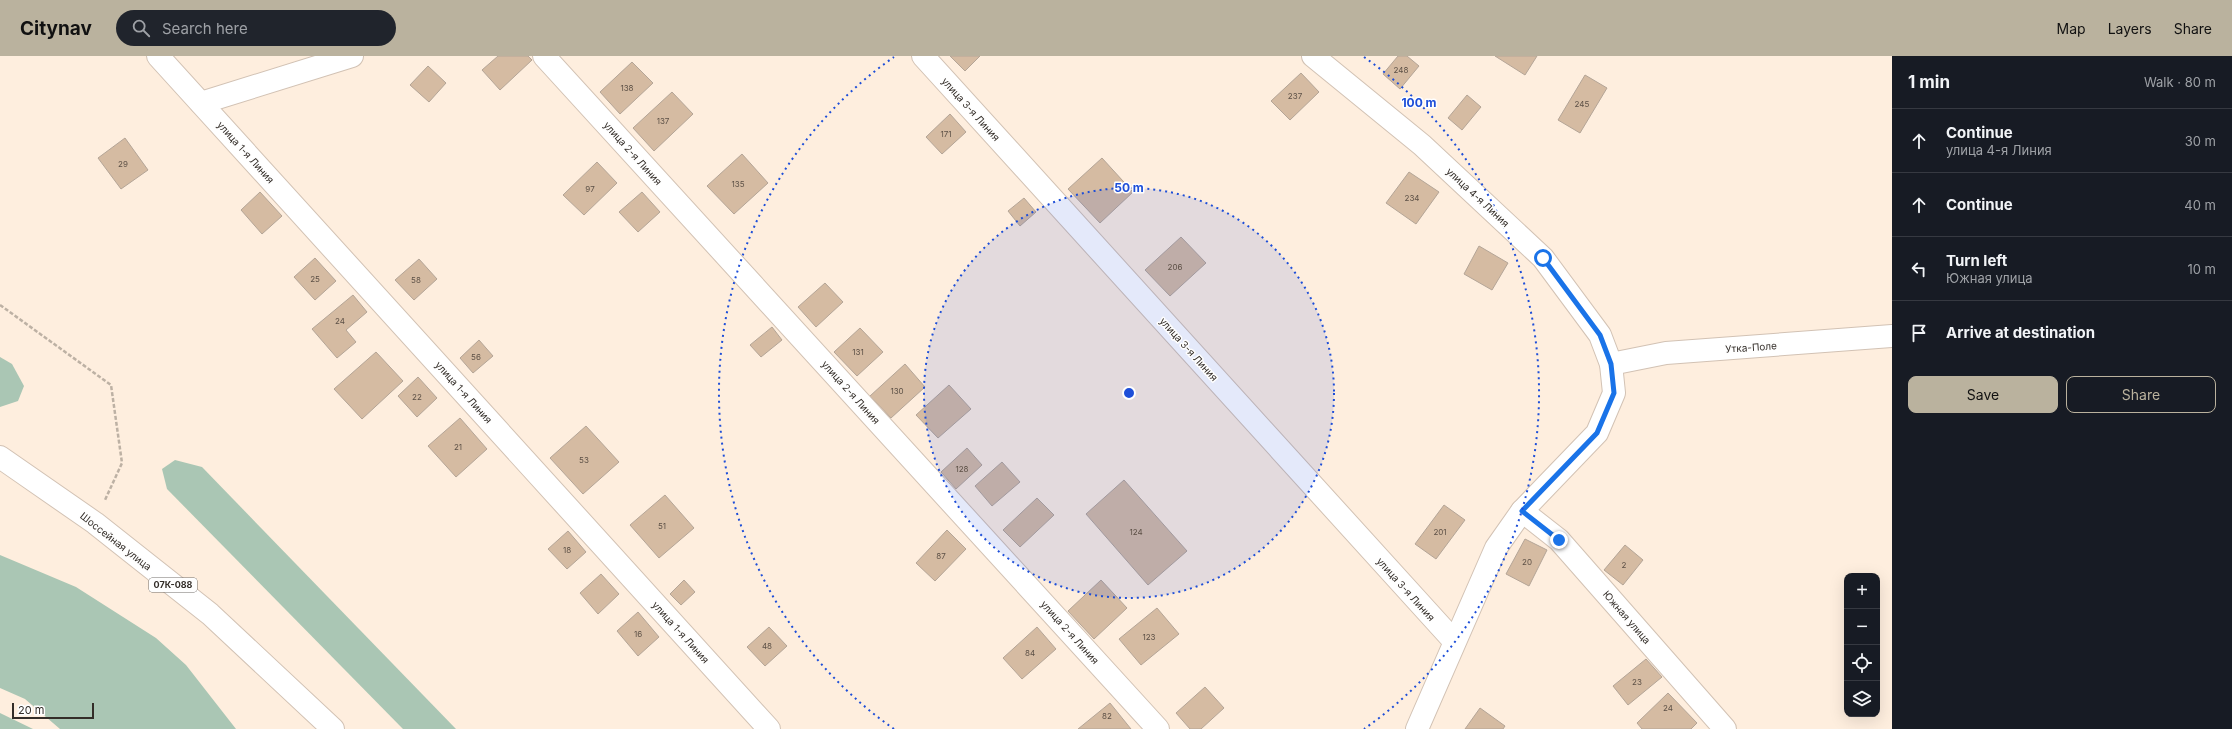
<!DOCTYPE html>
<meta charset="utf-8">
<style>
:root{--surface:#171b24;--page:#20242c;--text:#f1f3f6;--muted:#9ea1a6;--line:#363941;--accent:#bab29e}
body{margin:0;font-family:Inter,sans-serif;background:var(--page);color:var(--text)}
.controls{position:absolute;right:12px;bottom:12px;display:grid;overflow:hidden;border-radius:8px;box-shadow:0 4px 16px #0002}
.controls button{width:36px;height:36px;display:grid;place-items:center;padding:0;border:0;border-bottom:1px solid var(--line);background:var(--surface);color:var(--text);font:20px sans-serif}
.scale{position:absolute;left:12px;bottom:10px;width:82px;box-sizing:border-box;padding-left:4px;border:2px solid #332d28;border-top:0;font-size:11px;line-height:14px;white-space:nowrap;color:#332d28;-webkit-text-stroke:3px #fefefe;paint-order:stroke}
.stop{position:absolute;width:12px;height:12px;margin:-9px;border:3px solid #1a73e8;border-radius:50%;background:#fff}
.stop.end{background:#1a73e8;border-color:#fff;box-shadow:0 1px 4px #0008}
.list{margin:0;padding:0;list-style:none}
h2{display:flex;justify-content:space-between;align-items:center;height:52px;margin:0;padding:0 16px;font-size:17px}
h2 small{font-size:13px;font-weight:400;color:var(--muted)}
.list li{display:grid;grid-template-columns:26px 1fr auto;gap:12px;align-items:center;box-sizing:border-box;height:64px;padding:0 16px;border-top:1px solid var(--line)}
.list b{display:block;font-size:15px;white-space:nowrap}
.list p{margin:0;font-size:13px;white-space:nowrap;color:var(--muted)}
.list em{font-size:13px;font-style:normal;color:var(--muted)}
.actions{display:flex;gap:8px;padding:12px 16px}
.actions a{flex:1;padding:9px 0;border:1px solid var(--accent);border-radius:8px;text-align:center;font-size:14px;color:var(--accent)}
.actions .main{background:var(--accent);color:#111}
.icon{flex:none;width:22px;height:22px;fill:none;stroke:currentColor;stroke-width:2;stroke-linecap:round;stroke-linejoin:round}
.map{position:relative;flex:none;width:1892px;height:673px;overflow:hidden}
header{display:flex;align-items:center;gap:24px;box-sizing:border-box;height:56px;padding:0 20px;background:var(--accent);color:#111}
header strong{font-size:19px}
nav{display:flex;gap:22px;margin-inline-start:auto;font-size:14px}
.search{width:280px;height:36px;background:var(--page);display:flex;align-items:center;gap:10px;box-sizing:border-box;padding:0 14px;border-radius:22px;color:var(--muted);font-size:15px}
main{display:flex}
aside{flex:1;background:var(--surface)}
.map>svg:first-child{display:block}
.green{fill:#aac6b4}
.building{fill:#d5bba2;stroke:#b4a597}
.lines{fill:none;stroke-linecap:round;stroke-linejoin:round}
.minor-casing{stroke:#d2c2b4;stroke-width:24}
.major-casing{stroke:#d2c2b4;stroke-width:24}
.path{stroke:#bdb1a4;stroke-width:2.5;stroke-dasharray:4 2;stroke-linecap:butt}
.minor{stroke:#fff;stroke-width:22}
.major{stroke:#fff;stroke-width:22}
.route{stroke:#1a73e8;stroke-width:5}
.ring{fill:none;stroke:#1d4ed8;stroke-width:2;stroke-dasharray:2 4}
.labels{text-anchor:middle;stroke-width:3;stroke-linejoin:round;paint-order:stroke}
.number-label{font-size:8px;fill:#5c5046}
.shield{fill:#fefefe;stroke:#706c68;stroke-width:1}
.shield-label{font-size:9px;font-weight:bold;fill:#332d28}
.street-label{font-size:10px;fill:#332d28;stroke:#fefefe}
.centre{fill:#1d4ed8;stroke:#fefefe;stroke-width:2}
.ring-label{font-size:12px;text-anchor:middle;font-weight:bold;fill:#1d4ed8;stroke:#fefefe;stroke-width:3;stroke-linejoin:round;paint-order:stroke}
</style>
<header>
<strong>Citynav</strong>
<div class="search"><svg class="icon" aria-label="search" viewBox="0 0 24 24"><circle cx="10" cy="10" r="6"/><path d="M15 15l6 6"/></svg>Search here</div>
<nav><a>Map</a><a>Layers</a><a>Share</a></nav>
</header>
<main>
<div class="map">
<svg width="1892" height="673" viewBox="0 0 1892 673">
<rect width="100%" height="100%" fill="#feeede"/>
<g class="green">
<path d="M0,301L12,308L24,330L18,345L0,351Z"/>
<path d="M175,404L202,411L456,673H403L167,433L162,413Z"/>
<path d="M0,499L76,531L156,582L186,609L236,673H60L25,643L0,632Z"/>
<path d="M0,657L33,673H0Z"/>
</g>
<g class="building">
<path d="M498,0H528L532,4L500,34L482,14Z"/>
<path d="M950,0H980L965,15Z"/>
<path d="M1398,0H1407L1419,10L1400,33L1383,18Z"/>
<path d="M1495,0H1537L1525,19Z"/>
<path d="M632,6L653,27L620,58L600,36Z"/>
<path d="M428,10L446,27L429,46L410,29Z"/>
<path d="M1301,17L1319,36L1290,64L1271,45Z"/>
<path d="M1585,19L1607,32L1580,77L1558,64Z"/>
<path d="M672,36L693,58L654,95L633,72Z"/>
<path d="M1467,39L1481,51L1462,74L1448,62Z"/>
<path d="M950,58L966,76L942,98L926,81Z"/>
<path d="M125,82L148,114L121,133L98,102Z"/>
<path d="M742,98L768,127L734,158L707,130Z"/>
<path d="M1102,102L1133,136L1100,167L1068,133Z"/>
<path d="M597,106L617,127L584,159L563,139Z"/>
<path d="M1409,116L1439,136L1416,168L1386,147Z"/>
<path d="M260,136L282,160L262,178L241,154Z"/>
<path d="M642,136L660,156L638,176L619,156Z"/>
<path d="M1024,142L1036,156L1020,170L1008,155Z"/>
<path d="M1181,181L1206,207L1170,240L1145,214Z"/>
<path d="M1479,190L1508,207L1492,234L1464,218Z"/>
<path d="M315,202L336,225L315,244L294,221Z"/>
<path d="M419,203L437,223L414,244L395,224Z"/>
<path d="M825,227L843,246L816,271L798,251Z"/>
<path d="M353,239L367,256L346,274L356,286L337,302L312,273Z"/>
<path d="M772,271L782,284L761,301L750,289Z"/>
<path d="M860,272L883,296L857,320L834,296Z"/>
<path d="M479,284L493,300L473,317L460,302Z"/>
<path d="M376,296L403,325L362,363L334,333Z"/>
<path d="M905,308L925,331L891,362L870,340Z"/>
<path d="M418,321L437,342L417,361L398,340Z"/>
<path d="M949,329L971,353L938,382L916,359Z"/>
<path d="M460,362L487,393L456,421L428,390Z"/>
<path d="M586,370L619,406L583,438L550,402Z"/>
<path d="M967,392L982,409L956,433L941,416Z"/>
<path d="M1002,406L1020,426L992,450L975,430Z"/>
<path d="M1124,424L1187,495L1148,529L1086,458Z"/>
<path d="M665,439L694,472L659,502L630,469Z"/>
<path d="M1037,442L1054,459L1020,491L1003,474Z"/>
<path d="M1444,449L1465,464L1436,503L1415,488Z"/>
<path d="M947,474L966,493L935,525L916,507Z"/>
<path d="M568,475L586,496L567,513L548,493Z"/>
<path d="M1525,483L1547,494L1529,530L1506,518Z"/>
<path d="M1625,489L1643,504L1623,529L1604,514Z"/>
<path d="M601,518L619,538L598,558L580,537Z"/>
<path d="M684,524L695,536L681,549L670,538Z"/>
<path d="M1101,524L1127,552L1094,583L1068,555Z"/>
<path d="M1157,552L1179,578L1141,609L1119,583Z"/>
<path d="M638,556L659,581L638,600L617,575Z"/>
<path d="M769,571L787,590L765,610L747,591Z"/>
<path d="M1037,571L1056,593L1022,623L1003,602Z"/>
<path d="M1646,603L1662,621L1628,649L1613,630Z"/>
<path d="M1205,631L1224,652L1201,673H1190L1176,657Z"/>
<path d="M1668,637L1697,667L1691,673H1642L1637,667Z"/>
<path d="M1110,647L1131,673H1078Z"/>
<path d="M1480,652L1505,670L1503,673H1465Z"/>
</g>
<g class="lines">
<defs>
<g id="minor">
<path d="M158,0L769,673"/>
<path d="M544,0L1158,673"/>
<path d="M923,0L1454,585"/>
<path d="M1313,0L1422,89L1543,202L1600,279L1611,308L1614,337L1597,377L1522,455L1496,492L1417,673"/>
<path d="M201,47L352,0"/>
<path d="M1611,308L1666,297L1892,280"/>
<path d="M1522,455L1559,484L1725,673"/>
</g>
<path id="major" d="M0,401L95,467L210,558L333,673"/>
</defs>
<use href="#minor" class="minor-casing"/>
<use href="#major" class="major-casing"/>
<path class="path" d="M0,249L111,329L122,407L105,444"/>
<use href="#minor" class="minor"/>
<use href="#major" class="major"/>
</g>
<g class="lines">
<path class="route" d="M1543,202L1600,279L1611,308L1614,337L1597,377L1522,455L1559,484"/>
</g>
<circle cx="1129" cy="337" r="205" fill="#1d4ed8" fill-opacity=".12"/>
<g class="ring">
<circle cx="1129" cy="337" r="205"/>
<path d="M894 673A410 410 0 0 1 894 1M1364 1A410 410 0 0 1 1364 673"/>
</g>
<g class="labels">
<g class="number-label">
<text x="1401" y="17">248</text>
<text x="627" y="35">138</text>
<text x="1295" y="43">237</text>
<text x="1582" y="51">245</text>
<text x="663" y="68">137</text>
<text x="946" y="81">171</text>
<text x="123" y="111">29</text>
<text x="738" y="131">135</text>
<text x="590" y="136">97</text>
<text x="1412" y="145">234</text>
<text x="1175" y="214">206</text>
<text x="315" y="226">25</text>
<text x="416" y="227">58</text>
<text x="340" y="268">24</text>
<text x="858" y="299">131</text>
<text x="476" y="304">56</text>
<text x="897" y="338">130</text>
<text x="417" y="344">22</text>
<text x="458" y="394">21</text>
<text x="584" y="407">53</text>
<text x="962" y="416">128</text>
<text x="662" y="473">51</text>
<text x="1136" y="479">124</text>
<text x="1440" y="479">201</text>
<text x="567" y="497">18</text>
<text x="941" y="503">87</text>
<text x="1527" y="509">20</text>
<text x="1624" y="512">2</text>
<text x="638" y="581">16</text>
<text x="1149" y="584">123</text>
<text x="767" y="593">48</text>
<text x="1030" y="600">84</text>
<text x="1637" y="629">23</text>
<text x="1668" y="655">24</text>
<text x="1107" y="663">82</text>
</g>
<rect class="shield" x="149" y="522" width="48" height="14" rx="3"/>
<g class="shield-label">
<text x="173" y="532">07К-088</text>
</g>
<g class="street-label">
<text transform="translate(971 53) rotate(48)" y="4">улица 3-я Линия</text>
<text transform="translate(246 96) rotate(48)" y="4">улица 1-я Линия</text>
<text transform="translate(633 97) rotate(48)" y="4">улица 2-я Линия</text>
<text transform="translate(1478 141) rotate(43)" y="4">улица 4-я Линия</text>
<text transform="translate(1751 291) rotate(-4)" y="4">Утка-Поле</text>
<text transform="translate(1189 293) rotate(48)" y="4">улица 3-я Линия</text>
<text transform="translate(464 336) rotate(48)" y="4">улица 1-я Линия</text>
<text transform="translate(851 336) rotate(48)" y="4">улица 2-я Линия</text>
<text transform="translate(116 485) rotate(38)" y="4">Шоссейная улица</text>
<text transform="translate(1406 533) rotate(48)" y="4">улица 3-я Линия</text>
<text transform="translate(1627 561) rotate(49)" y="4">Южная улица</text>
<text transform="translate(681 576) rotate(48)" y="4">улица 1-я Линия</text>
<text transform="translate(1070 576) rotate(48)" y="4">улица 2-я Линия</text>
</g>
</g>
<circle cx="1129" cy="337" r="6" class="centre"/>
<g class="ring-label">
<text x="1419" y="51">100 m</text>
<text x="1129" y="136">50 m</text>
</g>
</svg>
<div class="controls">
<button>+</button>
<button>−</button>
<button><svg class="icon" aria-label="locate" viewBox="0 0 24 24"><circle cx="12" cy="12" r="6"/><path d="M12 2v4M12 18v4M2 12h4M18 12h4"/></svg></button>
<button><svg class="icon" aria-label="layers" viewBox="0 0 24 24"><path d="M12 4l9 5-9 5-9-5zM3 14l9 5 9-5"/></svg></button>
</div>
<div class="scale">20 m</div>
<div class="stop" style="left:1543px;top:202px"></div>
<div class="stop end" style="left:1559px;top:484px"></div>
</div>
<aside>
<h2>1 min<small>Walk · 80 m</small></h2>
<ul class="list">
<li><svg class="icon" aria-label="ahead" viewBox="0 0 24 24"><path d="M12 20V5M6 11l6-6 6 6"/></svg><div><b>Continue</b><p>улица 4-я Линия</p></div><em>30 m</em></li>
<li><svg class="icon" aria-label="ahead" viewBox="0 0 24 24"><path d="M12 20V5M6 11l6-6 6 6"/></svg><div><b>Continue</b></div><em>40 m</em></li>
<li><svg class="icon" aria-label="left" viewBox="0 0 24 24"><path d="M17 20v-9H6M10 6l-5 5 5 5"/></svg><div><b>Turn left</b><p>Южная улица</p></div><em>10 m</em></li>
<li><svg class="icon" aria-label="arrive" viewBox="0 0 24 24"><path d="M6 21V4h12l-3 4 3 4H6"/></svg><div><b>Arrive at destination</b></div></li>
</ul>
<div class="actions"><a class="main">Save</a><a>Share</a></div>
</aside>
</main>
